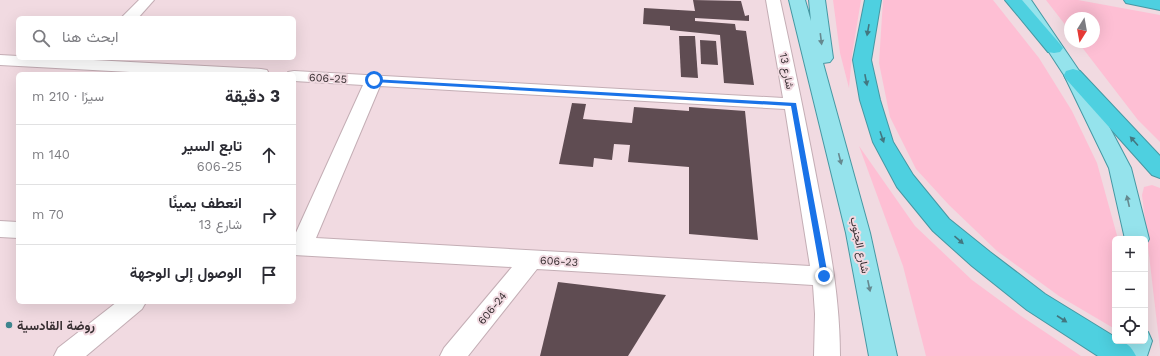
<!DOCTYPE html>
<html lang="ar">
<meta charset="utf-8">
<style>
:root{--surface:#fff;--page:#f7f7f7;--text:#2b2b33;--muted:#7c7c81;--line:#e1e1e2}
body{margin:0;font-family:"Work Sans",Vazirmatn,sans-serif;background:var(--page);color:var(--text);direction:rtl}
.controls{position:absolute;right:12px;bottom:12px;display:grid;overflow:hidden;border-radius:6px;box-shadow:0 4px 16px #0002}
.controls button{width:36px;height:36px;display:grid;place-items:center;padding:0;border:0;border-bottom:1px solid var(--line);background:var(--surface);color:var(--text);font:20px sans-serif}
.compass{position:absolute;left:1064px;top:12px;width:36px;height:36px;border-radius:50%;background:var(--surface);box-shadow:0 4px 16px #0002;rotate:191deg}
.stop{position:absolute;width:12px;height:12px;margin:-9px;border:3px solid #1a73e8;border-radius:50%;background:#fff}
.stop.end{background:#1a73e8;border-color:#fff;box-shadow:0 1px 4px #0008}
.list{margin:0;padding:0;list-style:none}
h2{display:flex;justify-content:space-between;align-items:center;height:52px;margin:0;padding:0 16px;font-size:17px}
h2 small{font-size:13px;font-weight:400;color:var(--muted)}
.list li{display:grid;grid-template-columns:26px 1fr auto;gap:12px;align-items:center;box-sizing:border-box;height:60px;padding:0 16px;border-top:1px solid var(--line)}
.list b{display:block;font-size:15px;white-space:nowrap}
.list p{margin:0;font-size:13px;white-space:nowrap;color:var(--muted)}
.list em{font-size:13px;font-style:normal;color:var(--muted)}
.icon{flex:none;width:22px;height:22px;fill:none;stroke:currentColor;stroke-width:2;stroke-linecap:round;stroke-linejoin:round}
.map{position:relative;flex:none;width:1160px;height:356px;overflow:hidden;direction:ltr}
.search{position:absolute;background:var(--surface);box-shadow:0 4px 16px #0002;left:16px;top:16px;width:280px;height:44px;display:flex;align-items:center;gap:10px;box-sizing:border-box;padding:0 14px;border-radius:6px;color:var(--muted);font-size:15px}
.panel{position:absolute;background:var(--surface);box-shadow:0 4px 16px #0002;left:16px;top:72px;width:280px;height:232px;border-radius:6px;direction:rtl}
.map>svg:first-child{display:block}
.green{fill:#febfd4}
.building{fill:#5f4c52}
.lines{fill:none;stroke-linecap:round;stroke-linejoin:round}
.street-casing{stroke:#c4aeb5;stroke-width:2}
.primary-casing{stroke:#4698a3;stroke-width:2}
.highway-casing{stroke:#4698a3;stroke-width:2}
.street{fill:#fff;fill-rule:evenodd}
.primary{fill:#95e3ec;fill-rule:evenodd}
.highway{fill:#4ed0e0;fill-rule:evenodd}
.oneway{fill:#427780}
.oneway2{fill:#66898f}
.route{fill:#1a73e8}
.poi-dot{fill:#3e858e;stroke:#f1dae1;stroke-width:1.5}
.labels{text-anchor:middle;stroke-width:4;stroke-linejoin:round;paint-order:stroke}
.street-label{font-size:11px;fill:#382f32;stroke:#f1dae1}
.near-poi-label{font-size:13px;font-weight:bold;fill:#382f32;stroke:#f1dae1;text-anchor:start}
</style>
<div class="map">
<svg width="1160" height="356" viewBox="0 0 1160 356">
<rect width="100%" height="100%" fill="#f1dae1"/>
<g class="green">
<path d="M833,0H861L852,55L849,88L840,53Z"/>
<path d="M883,0H993L1039,58L1072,111L1097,163L1118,239H1115V329L1059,296L997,251L949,205L916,169L890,117L879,63Z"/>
<path d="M1046,0H1078L1160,15V142L1138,120L1078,42H1094V18H1070V31Z"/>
<path d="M859,146L915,226L972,280L1021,316L1081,356H926L903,266Z"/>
<path d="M1152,185L1160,188V349L1142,195L1144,187Z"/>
</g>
<g class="building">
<path d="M693,0L741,1L745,16L749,15V21L695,18V21L735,24L736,30L746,31L754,85L724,83L720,35L670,30V26L643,24L644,8L695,11Z"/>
<path d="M679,36H695L698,78L681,77Z"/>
<path d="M700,40L716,41L718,65L701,64Z"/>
<path d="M572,103L586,104L583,119L632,123L634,107L689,111V107L745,111L758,240L689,234V167L628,162L630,145L614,144L612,160L594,158L593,167L559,164Z"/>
<path d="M558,282L666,295L628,356H540Z"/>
</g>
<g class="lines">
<defs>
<g id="street">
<path d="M139,0H154L138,18H121Z"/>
<path d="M766,0H780C794,64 807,127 819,191C830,246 840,299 840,356H814L815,314L813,285L537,269L468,356H440L444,348L512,267L294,255V237L363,85L294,81V74H287L288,72L294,71L783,98ZM380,86L785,109L810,266L316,238Z"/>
<path d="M0,55L18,56V58H56L261,69L267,70L269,74H167L0,65Z"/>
<path d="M0,221L18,222V238L0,237Z"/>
<path d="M117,302H146L142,309L86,356H54L58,348Z"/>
</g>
<g id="primary">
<path d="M789,0H805L811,21L809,0H825L833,58L830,62L823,63L870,233L897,356H869L846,233Z"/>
<path d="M1015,0H1031L1082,75L1131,168L1149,239L1145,246V239H1125L1109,168L1064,75Z"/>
<path d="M1145,331L1148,332L1152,341L1147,356H1127L1123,347L1124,341H1145Z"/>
</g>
<g id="highway">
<path d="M865,0H881L871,60L880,100L893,142L913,175L949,219L990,252L1045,294L1115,337V341C1126,341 1131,346 1136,356H1098L1027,310L972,266L933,231L897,187L873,142L860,100L853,60Z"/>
<path d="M1005,0H1022L1060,44L1063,48L1060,52L1054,53L1048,52Z"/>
<path d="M1124,0H1160V10L1126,3Z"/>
<path d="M1073,69L1080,71L1160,156V178L1152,175L1066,79L1064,75L1066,71Z"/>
</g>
</defs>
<use href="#street" class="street-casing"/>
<use href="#primary" class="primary-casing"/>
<use href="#highway" class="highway-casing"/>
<use href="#street" class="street"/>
<use href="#primary" class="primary"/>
<use href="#highway" class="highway"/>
</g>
<defs><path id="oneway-solid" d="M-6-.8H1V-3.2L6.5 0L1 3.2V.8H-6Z"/></defs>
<g class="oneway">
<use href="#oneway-solid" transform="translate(868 30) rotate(100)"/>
<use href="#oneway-solid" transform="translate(866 80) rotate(79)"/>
<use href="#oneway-solid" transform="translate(882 137) rotate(71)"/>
<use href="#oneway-solid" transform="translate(1134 141) rotate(-132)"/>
<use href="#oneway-solid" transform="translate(959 240) rotate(41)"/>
<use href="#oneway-solid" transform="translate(1062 319) rotate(33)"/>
</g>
<g class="oneway2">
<use href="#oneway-solid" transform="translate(821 39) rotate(83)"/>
<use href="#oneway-solid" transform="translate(840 159) rotate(76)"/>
<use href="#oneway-solid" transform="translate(1128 201) rotate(-103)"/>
<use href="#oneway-solid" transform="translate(869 286) rotate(78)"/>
</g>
<path class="route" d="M372,79L796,103L828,276L824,279L821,276L791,106L374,82H372Z"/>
<circle class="poi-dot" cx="9" cy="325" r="4"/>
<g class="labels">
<g class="street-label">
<text transform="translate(787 71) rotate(79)" y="4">شارع 13</text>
<text transform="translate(328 78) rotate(3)" y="4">606-25</text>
<text transform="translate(860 245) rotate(78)" y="4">شارع الجنوب</text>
<text transform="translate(559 261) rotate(3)" y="4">606-23</text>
<text transform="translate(492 308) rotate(-51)" y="4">606-24</text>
</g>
<g class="near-poi-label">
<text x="17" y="330">روضة القادسية</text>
</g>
</g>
</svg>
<div class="controls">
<button>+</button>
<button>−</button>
<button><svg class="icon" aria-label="locate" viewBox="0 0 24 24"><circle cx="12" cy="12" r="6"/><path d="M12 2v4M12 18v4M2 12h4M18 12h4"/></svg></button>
</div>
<svg class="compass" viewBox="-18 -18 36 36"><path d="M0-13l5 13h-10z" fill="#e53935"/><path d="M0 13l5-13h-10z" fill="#7c7c81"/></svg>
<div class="stop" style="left:374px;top:80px"></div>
<div class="stop end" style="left:824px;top:276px"></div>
<div class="search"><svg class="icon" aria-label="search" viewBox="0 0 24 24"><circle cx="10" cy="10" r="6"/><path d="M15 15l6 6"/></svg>ابحث هنا</div>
<section class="panel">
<h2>3 دقيقة<small>سيرًا · 210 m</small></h2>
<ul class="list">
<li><svg class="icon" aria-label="ahead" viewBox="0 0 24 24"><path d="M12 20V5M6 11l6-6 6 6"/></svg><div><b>تابع السير</b><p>606-25</p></div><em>140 m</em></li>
<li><svg class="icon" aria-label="right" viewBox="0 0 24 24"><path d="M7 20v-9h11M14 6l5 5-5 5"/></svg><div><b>انعطف يمينًا</b><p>شارع 13</p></div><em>70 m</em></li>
<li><svg class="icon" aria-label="arrive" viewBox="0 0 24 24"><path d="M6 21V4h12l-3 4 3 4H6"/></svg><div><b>الوصول إلى الوجهة</b></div></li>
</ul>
</section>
</div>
